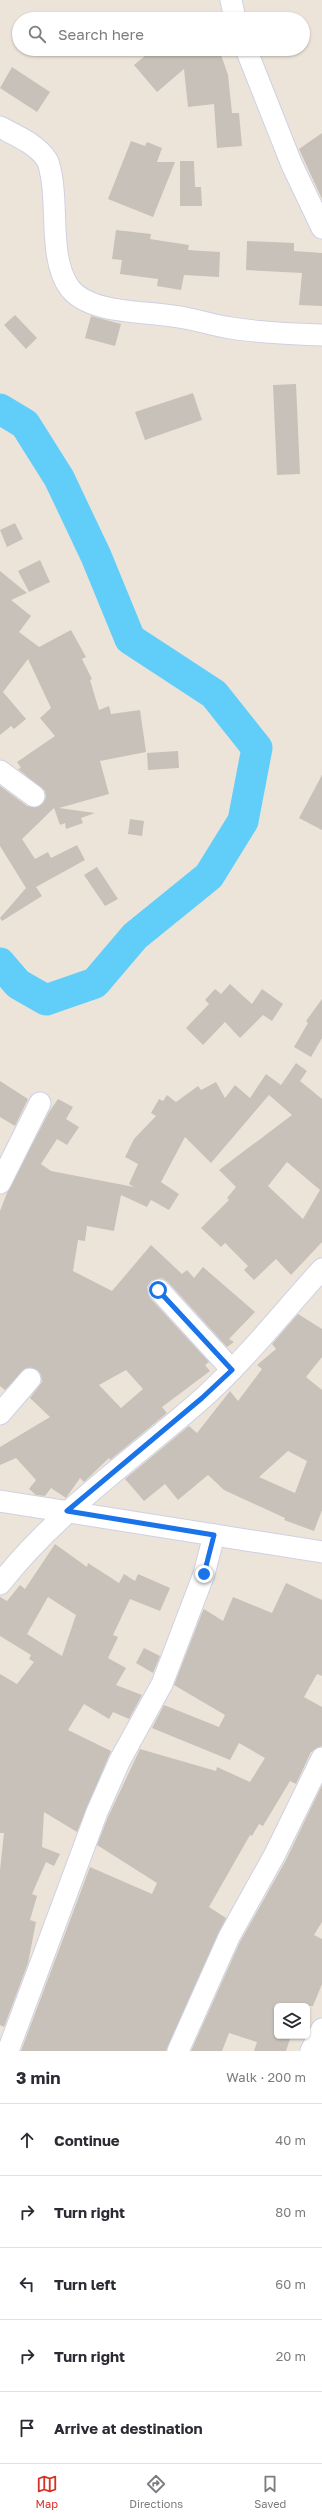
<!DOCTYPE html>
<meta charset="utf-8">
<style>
:root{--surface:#fff;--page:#f2f2f3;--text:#2b2b33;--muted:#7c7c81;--line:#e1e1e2;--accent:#d93025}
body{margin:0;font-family:"Golos Text",sans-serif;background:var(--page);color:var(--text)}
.controls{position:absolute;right:12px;bottom:12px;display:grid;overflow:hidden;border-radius:6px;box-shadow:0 1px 3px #0004}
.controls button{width:36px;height:36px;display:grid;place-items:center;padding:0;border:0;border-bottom:1px solid var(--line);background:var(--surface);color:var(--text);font:20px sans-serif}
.stop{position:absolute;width:12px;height:12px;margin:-9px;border:3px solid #1a73e8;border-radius:50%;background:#fff}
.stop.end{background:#1a73e8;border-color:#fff;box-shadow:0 1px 4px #0008}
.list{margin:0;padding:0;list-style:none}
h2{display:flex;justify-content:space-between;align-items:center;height:52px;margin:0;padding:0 16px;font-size:17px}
h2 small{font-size:13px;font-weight:400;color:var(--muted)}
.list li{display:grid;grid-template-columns:26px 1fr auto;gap:12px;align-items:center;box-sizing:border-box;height:72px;padding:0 16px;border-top:1px solid var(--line)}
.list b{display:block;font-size:15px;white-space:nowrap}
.list em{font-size:13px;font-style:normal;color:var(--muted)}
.icon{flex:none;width:22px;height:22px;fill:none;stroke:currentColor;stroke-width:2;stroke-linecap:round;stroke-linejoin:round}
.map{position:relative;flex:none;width:322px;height:2051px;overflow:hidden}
.search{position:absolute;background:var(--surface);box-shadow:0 1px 3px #0004;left:12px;right:12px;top:12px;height:44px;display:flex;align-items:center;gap:10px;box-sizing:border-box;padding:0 14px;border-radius:22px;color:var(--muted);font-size:15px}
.sheet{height:412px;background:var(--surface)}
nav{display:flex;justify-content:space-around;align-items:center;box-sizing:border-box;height:56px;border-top:1px solid var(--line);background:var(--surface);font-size:11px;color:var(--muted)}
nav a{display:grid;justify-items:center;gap:2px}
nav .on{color:var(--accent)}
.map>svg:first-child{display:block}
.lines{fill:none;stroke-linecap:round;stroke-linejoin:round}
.river{stroke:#61cef9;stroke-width:31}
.building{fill:#c8c1b9;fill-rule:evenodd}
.minor-casing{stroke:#ced1e3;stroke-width:23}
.minor{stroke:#fff;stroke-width:21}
.route{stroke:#1a73e8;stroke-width:5}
</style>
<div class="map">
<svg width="322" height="2051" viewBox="0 0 322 2051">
<rect width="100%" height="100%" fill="#ede4d9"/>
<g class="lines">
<path class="river" d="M0,409L25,424L59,478L96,556L130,639L214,694L257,748L243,821L209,876L135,936L95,983L46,1000L18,984L0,963"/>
</g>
<g class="building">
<path d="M153,49H219L228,75L232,113H239L242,146L217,148L214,104L188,107L184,69L157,92L134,65Z"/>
<path d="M12,67L50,92L37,112L0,88Z"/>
<path d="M322,133V199L299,149Z"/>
<path d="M131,141L145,146L147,142L162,148L157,162H175L153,217L108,199Z"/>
<path d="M180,161H194L195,187H201L202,206H180Z"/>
<path d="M116,230L151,234L150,239L189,245L188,250L220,252L219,277L184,275L181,290L157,286L158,279L120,274L122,260L112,259Z"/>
<path d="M247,241L294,243V251L322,253V306L299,305L302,273L246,270Z"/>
<path d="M15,315L37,338L26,349L4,325Z"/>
<path d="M91,316L121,324L115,346L85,338Z"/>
<path d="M296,384L300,474L277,475L273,385Z"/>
<path d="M193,393L202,420L145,440L135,412Z"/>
<path d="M15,523L23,539L7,547L0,530Z"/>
<path d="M40,560L50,582L29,592L18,571Z"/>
<path d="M0,571L27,593L11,600L31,616L19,632L39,647L71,630L86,657L82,659L92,679L90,680L99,710L109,706L111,714L140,710L146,752L100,761L109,794L59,808L95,813L81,818L83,823L66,829L65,823L60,825L54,808L22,839L35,859L48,852L51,858L77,845L85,860L36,887L42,896L2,921L0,918L26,888L0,846V786L27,806L38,807L43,803L46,797L45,791L18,769L21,768L17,762L55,736L40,718L51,708L28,659L3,692L26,719L14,729L11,726L0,735Z"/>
<path d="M178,751L179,768L148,770L147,753Z"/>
<path d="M322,775V830L299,818Z"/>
<path d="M130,819L144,821L142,836L128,834Z"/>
<path d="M97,867L118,899L105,906L84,875Z"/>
<path d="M230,984L252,1004L262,989L283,1004L272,1021L263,1015L240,1038L225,1022L203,1045L186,1028L209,1004L205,1000L215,989L221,994Z"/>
<path d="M322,999V1038L311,1057L294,1047L308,1023L306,1021Z"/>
<path d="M296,1063L307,1071L300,1081L322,1099V1242L291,1275L276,1259L254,1280L244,1270L248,1266L225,1243L221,1247L201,1228L229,1200L227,1198L236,1187L219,1170L292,1115L269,1095L211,1163L185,1137L161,1182L179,1194L169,1210L151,1200L152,1198L147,1207L121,1195L114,1231L87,1226L85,1241L78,1240L73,1271L112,1291L151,1245L182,1274L187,1270L194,1278L203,1267L255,1312L229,1339L234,1342L227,1347L168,1282L162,1278L151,1281L147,1287L150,1298L209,1362L205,1365L210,1371L162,1407L167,1413L110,1460L109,1458L84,1482L80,1478L66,1498L51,1488L45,1496L36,1495L29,1489L36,1480L16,1458L0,1465V1447L50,1417L30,1398L42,1382L41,1375L37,1370L26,1368L5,1390L0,1386V1211L7,1193L49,1112L58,1099L73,1107L66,1119L79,1127L67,1145L57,1139L41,1164L51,1171L134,1187L129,1184L138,1164L125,1157L134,1139L156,1116L151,1113L159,1099L163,1101L167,1095L176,1102L198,1086L201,1090L216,1082L225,1098L235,1085L250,1098L266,1074L281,1085ZM287,1162L320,1190L303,1219L268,1186ZM126,1370L143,1389L121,1408L99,1385Z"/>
<path d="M0,1081L28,1099L15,1126L0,1117Z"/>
<path d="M298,1314L322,1329V1357L306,1377L322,1390V1510L314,1531L284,1520L285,1518L224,1490L208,1475L178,1500L165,1484L144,1501L125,1479L189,1426L197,1433L230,1391L238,1401L262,1369L257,1365L276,1349L272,1344ZM288,1451L307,1461L295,1493L259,1477Z"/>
<path d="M55,1544L87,1567L88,1563L119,1583L124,1574L135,1581L138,1574L170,1588L160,1611L130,1599L113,1635L118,1637L108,1658L126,1668L116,1685L142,1695L129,1719L113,1712L109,1719L84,1704L68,1730L111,1751L77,1832L44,1812L42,1847L60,1854L54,1866L46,1862L32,1894L37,1896L30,1920L36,1922L28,1963L4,2027L0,2025V1870L4,1833H0V1674L17,1684L34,1662L29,1659L31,1655L0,1636V1597L7,1601L20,1585L25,1589ZM48,1597L76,1615L62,1656L27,1634Z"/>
<path d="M286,1583L322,1600V1676L317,1674L304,1697L322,1707V1746L311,1752L296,1784L290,1781L263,1826L259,1824L252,1836L250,1835L209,1907L226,1918L166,2051H21L90,1867L152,1894L157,1883L97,1845L108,1817L140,1749L216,1771L217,1767L250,1782L265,1758L239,1743L230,1760L152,1728L164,1705L219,1727L225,1715L174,1685L202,1613L204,1609L223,1621L233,1597L272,1613Z"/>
<path d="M144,1648L160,1656L153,1673L136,1663Z"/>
<path d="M322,1785V1922L314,1935L322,1939V1984L313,2006H277V2036L290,2039L286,2051H254L257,2042L229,2033L222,2051H191L240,1942L286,1860Z"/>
</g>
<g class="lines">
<defs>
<g id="minor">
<path d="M231,0L235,19"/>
<path d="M246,49L292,165L322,228"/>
<path d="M0,127C15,135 37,144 47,160C49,163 50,170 51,174C58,206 49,259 69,287C88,314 143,311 172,316C192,318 211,325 231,328C261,333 291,334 322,335"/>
<path d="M0,771L34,796"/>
<path d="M0,1183L40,1103"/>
<path d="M159,1290L232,1370"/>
<path d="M0,1414L30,1379"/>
<path d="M0,1501L322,1552"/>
<path d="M0,1584C57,1511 134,1459 203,1398C246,1359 283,1312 322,1269"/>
<path d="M8,2051L97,1812L120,1760L162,1684L204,1574L214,1535"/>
<path d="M178,2051L229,1937L275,1854L322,1758"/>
<path d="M311,2051L322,2029"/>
</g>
</defs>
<use href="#minor" class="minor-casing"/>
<use href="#minor" class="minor"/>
</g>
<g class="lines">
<path class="route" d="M158,1290L232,1370L202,1398L67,1511L214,1535L204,1574"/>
</g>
</svg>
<div class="controls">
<button><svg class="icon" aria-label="layers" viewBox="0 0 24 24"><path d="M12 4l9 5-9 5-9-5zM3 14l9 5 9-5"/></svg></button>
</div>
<div class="stop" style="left:158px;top:1290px"></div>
<div class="stop end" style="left:204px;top:1574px"></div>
<div class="search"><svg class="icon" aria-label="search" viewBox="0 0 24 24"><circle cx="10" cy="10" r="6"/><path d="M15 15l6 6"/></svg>Search here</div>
</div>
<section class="sheet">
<h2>3 min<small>Walk · 200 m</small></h2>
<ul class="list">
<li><svg class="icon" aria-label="ahead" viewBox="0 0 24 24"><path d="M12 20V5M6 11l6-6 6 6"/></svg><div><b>Continue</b></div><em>40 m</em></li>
<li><svg class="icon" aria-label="right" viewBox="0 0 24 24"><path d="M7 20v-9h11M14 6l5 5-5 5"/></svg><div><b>Turn right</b></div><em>80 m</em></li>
<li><svg class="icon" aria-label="left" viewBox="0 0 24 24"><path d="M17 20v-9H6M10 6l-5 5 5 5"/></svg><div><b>Turn left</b></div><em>60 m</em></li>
<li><svg class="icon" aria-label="right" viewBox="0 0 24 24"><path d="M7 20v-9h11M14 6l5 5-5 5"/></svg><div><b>Turn right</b></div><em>20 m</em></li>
<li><svg class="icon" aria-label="arrive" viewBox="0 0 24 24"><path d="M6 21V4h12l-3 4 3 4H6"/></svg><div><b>Arrive at destination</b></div></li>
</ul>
</section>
<nav>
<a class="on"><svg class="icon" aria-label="map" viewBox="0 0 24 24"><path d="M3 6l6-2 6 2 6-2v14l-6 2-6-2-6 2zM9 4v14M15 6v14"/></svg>Map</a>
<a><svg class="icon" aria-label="directions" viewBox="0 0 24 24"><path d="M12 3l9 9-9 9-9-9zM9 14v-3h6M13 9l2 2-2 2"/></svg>Directions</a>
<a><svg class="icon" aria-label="saved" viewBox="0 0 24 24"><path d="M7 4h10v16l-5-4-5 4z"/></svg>Saved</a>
</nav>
